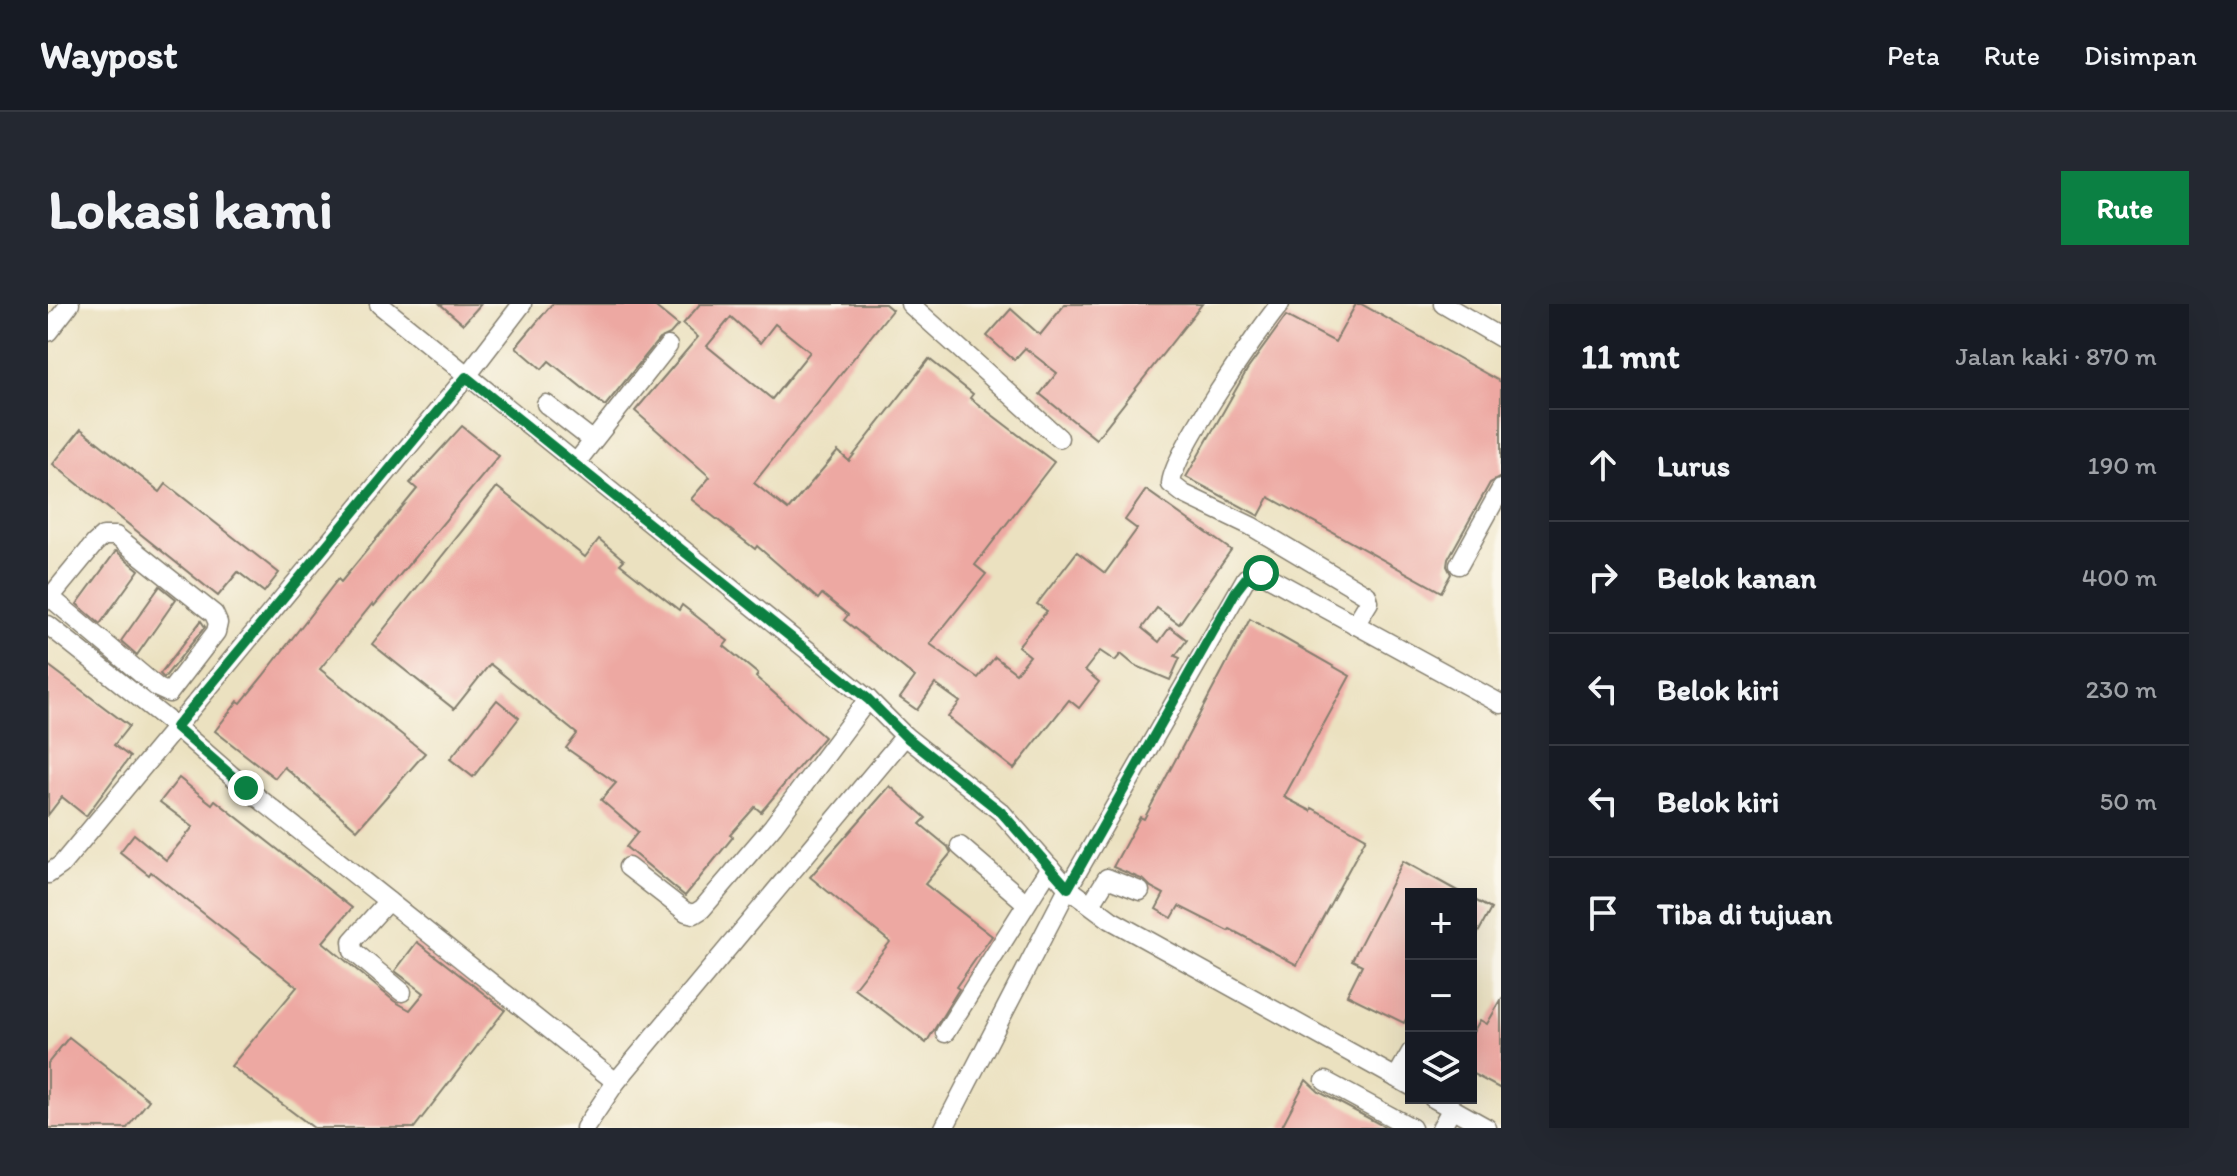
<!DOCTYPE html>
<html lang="id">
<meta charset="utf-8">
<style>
:root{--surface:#171b24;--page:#242831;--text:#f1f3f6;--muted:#9ea1a6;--line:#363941;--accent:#0b8043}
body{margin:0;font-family:Itim,sans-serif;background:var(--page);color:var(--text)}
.controls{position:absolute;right:24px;bottom:24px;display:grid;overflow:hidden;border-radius:0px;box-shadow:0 8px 32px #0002}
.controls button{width:72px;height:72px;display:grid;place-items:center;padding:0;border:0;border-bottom:2px solid var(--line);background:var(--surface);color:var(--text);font:40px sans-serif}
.stop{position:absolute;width:24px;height:24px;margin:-18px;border:6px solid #0b8043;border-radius:50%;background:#fff}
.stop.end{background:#0b8043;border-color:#fff;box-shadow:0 2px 8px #0008}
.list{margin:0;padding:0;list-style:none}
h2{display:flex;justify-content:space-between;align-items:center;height:104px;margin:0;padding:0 32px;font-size:34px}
h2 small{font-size:26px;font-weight:400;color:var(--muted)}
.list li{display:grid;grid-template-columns:52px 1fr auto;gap:24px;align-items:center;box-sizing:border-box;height:112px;padding:0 32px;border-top:2px solid var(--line)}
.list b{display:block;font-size:30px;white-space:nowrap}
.list em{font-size:26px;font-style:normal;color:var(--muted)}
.icon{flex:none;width:44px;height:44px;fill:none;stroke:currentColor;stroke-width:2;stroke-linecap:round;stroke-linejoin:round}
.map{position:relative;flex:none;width:1453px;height:824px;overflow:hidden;border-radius:0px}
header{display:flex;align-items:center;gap:48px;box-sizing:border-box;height:112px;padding:0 40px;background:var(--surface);border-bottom:2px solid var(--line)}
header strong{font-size:38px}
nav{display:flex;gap:44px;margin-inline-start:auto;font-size:28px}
.intro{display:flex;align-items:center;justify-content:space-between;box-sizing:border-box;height:192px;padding:0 48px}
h1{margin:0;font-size:56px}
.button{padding:20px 36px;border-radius:0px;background:var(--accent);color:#fff;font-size:28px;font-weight:700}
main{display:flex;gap:48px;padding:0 48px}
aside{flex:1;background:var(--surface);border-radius:0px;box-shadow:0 8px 32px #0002}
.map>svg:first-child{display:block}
.building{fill:#eda8a2;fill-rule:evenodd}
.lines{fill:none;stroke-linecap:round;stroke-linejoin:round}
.minor-casing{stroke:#847e6e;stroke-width:21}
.minor{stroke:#fff;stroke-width:18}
.route{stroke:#0b8043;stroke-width:10}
</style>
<header>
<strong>Waypost</strong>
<nav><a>Peta</a><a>Rute</a><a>Disimpan</a></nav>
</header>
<div class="intro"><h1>Lokasi kami</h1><a class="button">Rute</a></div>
<main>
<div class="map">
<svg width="1453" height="824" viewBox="0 0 1453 824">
<rect width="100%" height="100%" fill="#fbf7ec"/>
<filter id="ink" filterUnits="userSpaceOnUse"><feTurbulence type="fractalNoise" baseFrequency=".0125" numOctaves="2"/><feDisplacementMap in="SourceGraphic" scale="16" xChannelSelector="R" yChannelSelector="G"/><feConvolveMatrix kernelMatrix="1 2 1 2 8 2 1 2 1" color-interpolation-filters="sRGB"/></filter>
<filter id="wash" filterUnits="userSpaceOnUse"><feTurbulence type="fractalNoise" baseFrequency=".006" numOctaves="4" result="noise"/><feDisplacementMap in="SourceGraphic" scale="32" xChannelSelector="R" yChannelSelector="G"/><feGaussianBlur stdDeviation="1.8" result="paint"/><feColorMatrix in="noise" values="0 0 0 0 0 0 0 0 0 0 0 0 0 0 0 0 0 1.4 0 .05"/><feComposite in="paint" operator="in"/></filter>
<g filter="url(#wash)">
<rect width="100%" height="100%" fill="#ebe1c0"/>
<g id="blocks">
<g class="building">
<path d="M392,0H433L415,20Z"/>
<path d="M504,0H604L630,21L622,30L611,35L557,102L501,57L494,65L468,43Z"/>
<path d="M652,0H837L844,6L706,179L740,206L790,147L801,157L881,55L925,90L922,94L1006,158L927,261L938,270L882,340L930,374L947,353L968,369L982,352L970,342L999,307L989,300L1029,248L1057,269L1089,225L1077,216L1098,186L1183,246L1131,320L1109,304L1094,324L1111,338L1122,323L1139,336L1127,352L1132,354L1122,376L1086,361L1073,350L1067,357L1052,347L1037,366L1051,378L1031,404L1021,396L966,465L900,413L912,398L887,380L869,406L852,394L867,373L796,316L800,311L774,290L770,295L709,242L707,245L643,195L662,173L587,107L650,33L635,20ZM683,13L712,39L727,20L762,48L724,95L659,42Z"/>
<path d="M1017,0H1154L1048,135L992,90L1009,69L977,44L966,56L939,32L963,5L992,31Z"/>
<path d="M1308,0H1313L1453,78V173L1442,179L1400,255L1399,262L1403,270L1393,288L1221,193L1211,212L1138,173L1199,66L1238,12L1287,38Z"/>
<path d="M414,122L451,152L326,302L324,300L272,365L377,449L309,526L236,463L227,474L167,427L190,397L193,399L215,372L290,275L293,278L369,185L362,179Z"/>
<path d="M33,125L112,188L118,180L231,269L216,288L190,268L170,292L5,160Z"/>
<path d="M449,183L537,253L551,235L576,256L572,260L631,306L634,301L680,337L676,342L710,370L708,373L776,433L713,508L707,503L682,531L685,533L637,592L578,543L590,528L553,496L568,479L518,444L529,430L477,388L442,360L406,405L324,340Z"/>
<path d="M68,247L91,266L52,320L29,300Z"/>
<path d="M112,282L128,295L89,351L73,337Z"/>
<path d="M1202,315L1302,372L1236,493L1263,507L1264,504L1318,534L1249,661L1182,625L1180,627L1131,602L1124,614L1108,605L1116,590L1103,583L1096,576L1065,563L1092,513L1096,515Z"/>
<path d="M153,317L157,323L116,374L112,370Z"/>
<path d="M0,361L81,422L66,441L82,453L38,512L14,493L0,511Z"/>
<path d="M449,396L471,414L425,473L402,455Z"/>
<path d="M131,474L164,500L167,496L304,604L275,638L346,697L362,706L376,689L347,667L369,638L457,706L366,824H266L183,762L249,683L103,568L101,571L72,548L86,530L118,556L145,523L112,498Z"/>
<path d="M842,482L878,514L872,520L900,543L903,549L877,580L944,632L908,683L911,685L878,739L806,684L842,638L762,573Z"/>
<path d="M1355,557L1415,590H1363V705L1356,719L1299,691L1314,661L1304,656Z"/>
<path d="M1423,594L1443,605L1423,642Z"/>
<path d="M1453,696V785L1423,769V732L1432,716L1439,720Z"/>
<path d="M21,733L101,796L79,824H0V759Z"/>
<path d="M1258,776L1271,788L1339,824H1233Z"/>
</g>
</g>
</g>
<g filter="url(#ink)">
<use href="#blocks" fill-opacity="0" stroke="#847e6e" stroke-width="2"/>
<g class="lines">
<defs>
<g id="minor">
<path d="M331,0L820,395L857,432L953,508L1020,584L1063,616L1363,782"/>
<path d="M474,0L418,73L128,423L198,484L568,778L857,432"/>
<path d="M862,0L1011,134"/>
<path d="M1232,0C1209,28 1125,149 1123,180L1136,190L1203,222L1319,291L1321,298L1307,321"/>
<path d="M1395,0L1453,34"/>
<path d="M0,28L22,0"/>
<path d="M498,100L544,136"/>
<path d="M527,160L620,42"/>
<path d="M1411,261L1453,185"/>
<path d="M0,296L47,239L55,232H68L166,310L170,319L168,328L121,389L110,384L2,293"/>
<path d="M0,321L128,423L13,561L0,570"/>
<path d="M912,542L978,599"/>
<path d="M580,563L638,608L646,610L654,605L725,522L820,395"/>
<path d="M340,597L304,637L305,647L354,688"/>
<path d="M1043,600L1059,574L1092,587"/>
<path d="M897,729L1002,563"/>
<path d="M1348,774L1363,748"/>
<path d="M1277,777L1364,824"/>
<path d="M1385,794L1439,824"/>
<path d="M537,824L568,778"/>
<path d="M896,824L1020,584L1198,274L1213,269L1453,400"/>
<path d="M1393,824L1404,804"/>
</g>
</defs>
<use href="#minor" class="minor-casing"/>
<use href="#minor" class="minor"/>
</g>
</g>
<g class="lines" filter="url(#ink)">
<path class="route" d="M198,484L128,423L418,73L820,395L857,432L953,508L1020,584L1188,287L1198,274L1213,269"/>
</g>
</svg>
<div class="controls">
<button>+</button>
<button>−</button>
<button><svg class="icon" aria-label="layers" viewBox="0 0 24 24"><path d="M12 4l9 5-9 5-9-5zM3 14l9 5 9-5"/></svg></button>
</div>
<div class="stop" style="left:1213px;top:269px"></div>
<div class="stop end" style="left:198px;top:484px"></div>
</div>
<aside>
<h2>11 mnt<small>Jalan kaki · 870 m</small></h2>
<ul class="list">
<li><svg class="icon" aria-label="ahead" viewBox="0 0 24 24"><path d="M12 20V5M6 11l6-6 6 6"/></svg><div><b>Lurus</b></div><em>190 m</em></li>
<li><svg class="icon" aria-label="right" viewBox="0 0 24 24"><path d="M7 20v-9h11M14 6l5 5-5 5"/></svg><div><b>Belok kanan</b></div><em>400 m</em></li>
<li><svg class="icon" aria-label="left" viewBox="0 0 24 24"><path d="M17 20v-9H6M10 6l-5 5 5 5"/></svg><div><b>Belok kiri</b></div><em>230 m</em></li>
<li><svg class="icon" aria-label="left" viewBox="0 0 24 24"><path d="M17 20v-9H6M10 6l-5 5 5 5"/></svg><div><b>Belok kiri</b></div><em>50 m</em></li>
<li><svg class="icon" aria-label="arrive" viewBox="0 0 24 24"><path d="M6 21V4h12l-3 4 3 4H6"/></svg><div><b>Tiba di tujuan</b></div></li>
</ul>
</aside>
</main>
